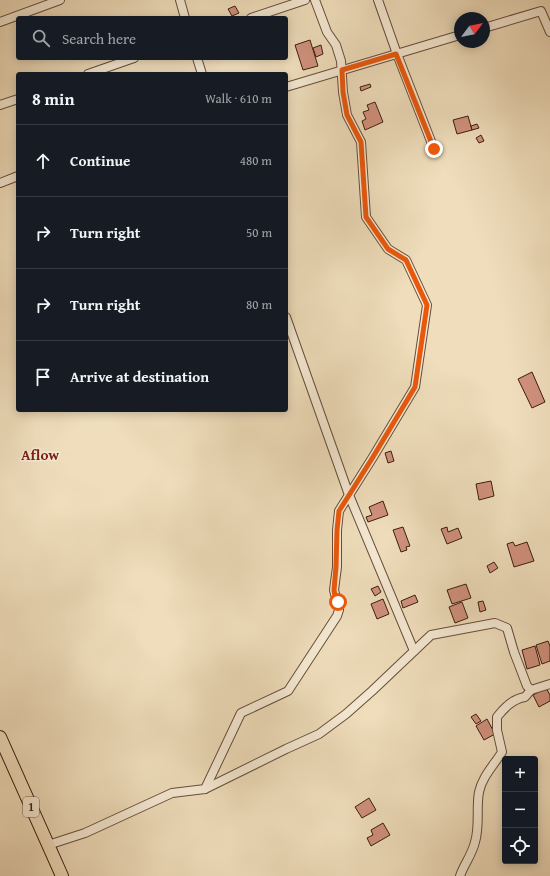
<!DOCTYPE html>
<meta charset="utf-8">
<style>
:root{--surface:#171b24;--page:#20242c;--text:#f1f3f6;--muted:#9ea1a6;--line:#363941}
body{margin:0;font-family:"Gentium Book Plus",serif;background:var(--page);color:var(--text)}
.controls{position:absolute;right:12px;bottom:12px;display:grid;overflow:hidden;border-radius:4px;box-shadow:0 2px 10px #0003}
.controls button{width:36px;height:36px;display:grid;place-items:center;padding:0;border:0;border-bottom:1px solid var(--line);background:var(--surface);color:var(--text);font:20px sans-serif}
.compass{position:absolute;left:454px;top:12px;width:36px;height:36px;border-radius:50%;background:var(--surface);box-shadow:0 2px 10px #0003;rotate:58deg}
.stop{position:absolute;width:12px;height:12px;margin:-9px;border:3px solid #ea580c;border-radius:50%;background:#fff}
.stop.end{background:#ea580c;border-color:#fff;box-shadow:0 1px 4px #0008}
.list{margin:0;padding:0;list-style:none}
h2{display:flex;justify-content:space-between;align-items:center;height:52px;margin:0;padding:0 16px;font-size:17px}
h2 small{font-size:13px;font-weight:400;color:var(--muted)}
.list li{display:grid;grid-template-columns:26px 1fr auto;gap:12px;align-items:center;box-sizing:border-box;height:72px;padding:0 16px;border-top:1px solid var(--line)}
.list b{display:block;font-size:15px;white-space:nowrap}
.list em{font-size:13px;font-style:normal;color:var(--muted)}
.icon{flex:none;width:22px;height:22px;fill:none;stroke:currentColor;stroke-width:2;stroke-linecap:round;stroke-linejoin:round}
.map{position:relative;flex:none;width:550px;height:876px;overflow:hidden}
.search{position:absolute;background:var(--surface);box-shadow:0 2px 10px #0003;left:16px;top:16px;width:272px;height:44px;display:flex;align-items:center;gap:10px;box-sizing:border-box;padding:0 14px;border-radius:4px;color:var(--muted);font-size:15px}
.panel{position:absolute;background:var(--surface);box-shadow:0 2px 10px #0003;left:16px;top:72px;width:272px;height:340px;border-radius:4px}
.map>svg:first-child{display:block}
.building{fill:#d1917d;stroke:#391d10}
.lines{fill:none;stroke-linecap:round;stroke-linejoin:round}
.minor-casing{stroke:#664d3b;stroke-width:10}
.highway-casing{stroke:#391d10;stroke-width:14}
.minor{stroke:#f5e9d3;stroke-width:8}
.highway{stroke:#efddbb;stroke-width:12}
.route{stroke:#ea580c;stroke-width:5}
.labels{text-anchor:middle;stroke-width:3;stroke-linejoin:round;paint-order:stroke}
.shield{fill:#f5e9d3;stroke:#715a4a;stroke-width:1}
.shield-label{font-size:12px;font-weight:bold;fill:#391d10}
.quarter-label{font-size:15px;font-weight:bold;fill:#7a1f14;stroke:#f5e9d3}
</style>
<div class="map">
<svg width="550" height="876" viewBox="0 0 550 876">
<rect width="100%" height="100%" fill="#efddbb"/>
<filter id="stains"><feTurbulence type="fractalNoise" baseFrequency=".005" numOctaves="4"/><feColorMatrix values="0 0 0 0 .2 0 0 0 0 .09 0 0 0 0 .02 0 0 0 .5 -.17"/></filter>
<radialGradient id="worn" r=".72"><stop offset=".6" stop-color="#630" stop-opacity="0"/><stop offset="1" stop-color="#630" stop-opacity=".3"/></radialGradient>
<g class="building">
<path d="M235,6L239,13L232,16L228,9Z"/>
<path d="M310,40L318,66L303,70L295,45Z"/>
<path d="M321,45L323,54L316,57L313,48Z"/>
<path d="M370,84L371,87L361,91L360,87Z"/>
<path d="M375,102L383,122L365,130L362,121L366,119L363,112L369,110L367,105Z"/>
<path d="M468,116L472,130L457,134L453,120Z"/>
<path d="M477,124L479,128L472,130L471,126Z"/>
<path d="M481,135L484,141L479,143L476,138Z"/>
<path d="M532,372L545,402L532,408L518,379Z"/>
<path d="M391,451L394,461L388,463L385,453Z"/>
<path d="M491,481L494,496L479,500L476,484Z"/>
<path d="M383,501L388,515L368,522L366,517L372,515L369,507Z"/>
<path d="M403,527L410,546L406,547L407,550L401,552L393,530Z"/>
<path d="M447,527L448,532L458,528L462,538L447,544L441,529Z"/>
<path d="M513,542L515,546L527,542L534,561L514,567L507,544Z"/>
<path d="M494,562L498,568L490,573L487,566Z"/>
<path d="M466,584L471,598L452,604L447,590Z"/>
<path d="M378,586L381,592L375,596L371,589Z"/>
<path d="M415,595L418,602L403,608L401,601Z"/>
<path d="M383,599L389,614L377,619L371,604Z"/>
<path d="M483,601L486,610L480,612L478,602Z"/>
<path d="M462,602L468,618L455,623L449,607Z"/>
<path d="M548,641L550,646V661L542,664L536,645Z"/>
<path d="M535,646L540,665L527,669L522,650Z"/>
<path d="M546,688L550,695V701L539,707L533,695Z"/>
<path d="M476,714L481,721L476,724L471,717Z"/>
<path d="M487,719L495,734L484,740L476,726Z"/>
<path d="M369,798L376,810L362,818L355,807Z"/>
<path d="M383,823L390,835L371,846L367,838L373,835L371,830Z"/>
</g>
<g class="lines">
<defs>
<g id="minor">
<path d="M180,0L185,18"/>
<path d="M378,0L397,54L434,149"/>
<path d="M251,18L305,0"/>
<path d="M0,22L60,0"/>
<path d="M484,28L541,11L550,32"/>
<path d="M197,58L202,74"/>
<path d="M88,74L134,58"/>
<path d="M286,87L460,35"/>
<path d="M0,105L18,99"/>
<path d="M0,183L18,176"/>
<path d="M286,317L349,495L414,651"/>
<path d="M205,789L286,749L319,734L346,714L372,691L431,635L495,623L507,628L514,652L527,686L531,690L550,684"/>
<path d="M48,845L85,833L172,793L205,789L241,713L288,691L337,616L339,610L334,590L337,567V530L339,511L373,457L415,387L427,305L406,260L388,249L366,217L361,142L347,115L343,92L341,61L336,45L327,32L315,0"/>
<path d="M460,876C464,864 472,855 475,842C480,826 476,808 479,792C482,777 494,765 502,752L497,730V717C505,707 513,699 525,697L531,690"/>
</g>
<path id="highway" d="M0,737L62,876"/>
</defs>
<use href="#minor" class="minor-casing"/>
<use href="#highway" class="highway-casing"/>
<use href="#minor" class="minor"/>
<use href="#highway" class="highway"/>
</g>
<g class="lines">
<path class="route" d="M338,602L335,596L334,590L336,567L337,530L339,511L373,457L415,387L427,305L406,260L388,249L366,217L361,142L347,115L343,92L342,70L396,54L434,149"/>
</g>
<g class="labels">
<rect class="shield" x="23" y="797" width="16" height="20" rx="3"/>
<g class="shield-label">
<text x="31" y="811">1</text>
</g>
<g class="quarter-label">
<text x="40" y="460">Aflow</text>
</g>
</g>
<rect width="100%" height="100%" filter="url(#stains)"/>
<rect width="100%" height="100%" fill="url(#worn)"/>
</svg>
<div class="controls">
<button>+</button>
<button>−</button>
<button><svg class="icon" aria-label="locate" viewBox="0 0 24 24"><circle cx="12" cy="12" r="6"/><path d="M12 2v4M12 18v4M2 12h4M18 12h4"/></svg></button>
</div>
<svg class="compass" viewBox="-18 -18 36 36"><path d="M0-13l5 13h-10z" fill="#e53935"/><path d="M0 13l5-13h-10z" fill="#9ea1a6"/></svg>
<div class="stop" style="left:338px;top:602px"></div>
<div class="stop end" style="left:434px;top:149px"></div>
<div class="search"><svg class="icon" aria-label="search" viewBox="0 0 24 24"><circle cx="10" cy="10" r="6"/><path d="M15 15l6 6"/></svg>Search here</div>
<section class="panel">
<h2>8 min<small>Walk · 610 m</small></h2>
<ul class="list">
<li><svg class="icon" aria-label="ahead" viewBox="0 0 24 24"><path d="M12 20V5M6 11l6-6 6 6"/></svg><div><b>Continue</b></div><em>480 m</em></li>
<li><svg class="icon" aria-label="right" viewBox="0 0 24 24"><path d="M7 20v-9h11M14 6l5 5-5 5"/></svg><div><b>Turn right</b></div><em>50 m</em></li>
<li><svg class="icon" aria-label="right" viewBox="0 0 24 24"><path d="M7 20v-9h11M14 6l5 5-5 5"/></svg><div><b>Turn right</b></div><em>80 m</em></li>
<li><svg class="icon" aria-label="arrive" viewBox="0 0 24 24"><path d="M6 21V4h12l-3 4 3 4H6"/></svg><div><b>Arrive at destination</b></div></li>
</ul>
</section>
</div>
